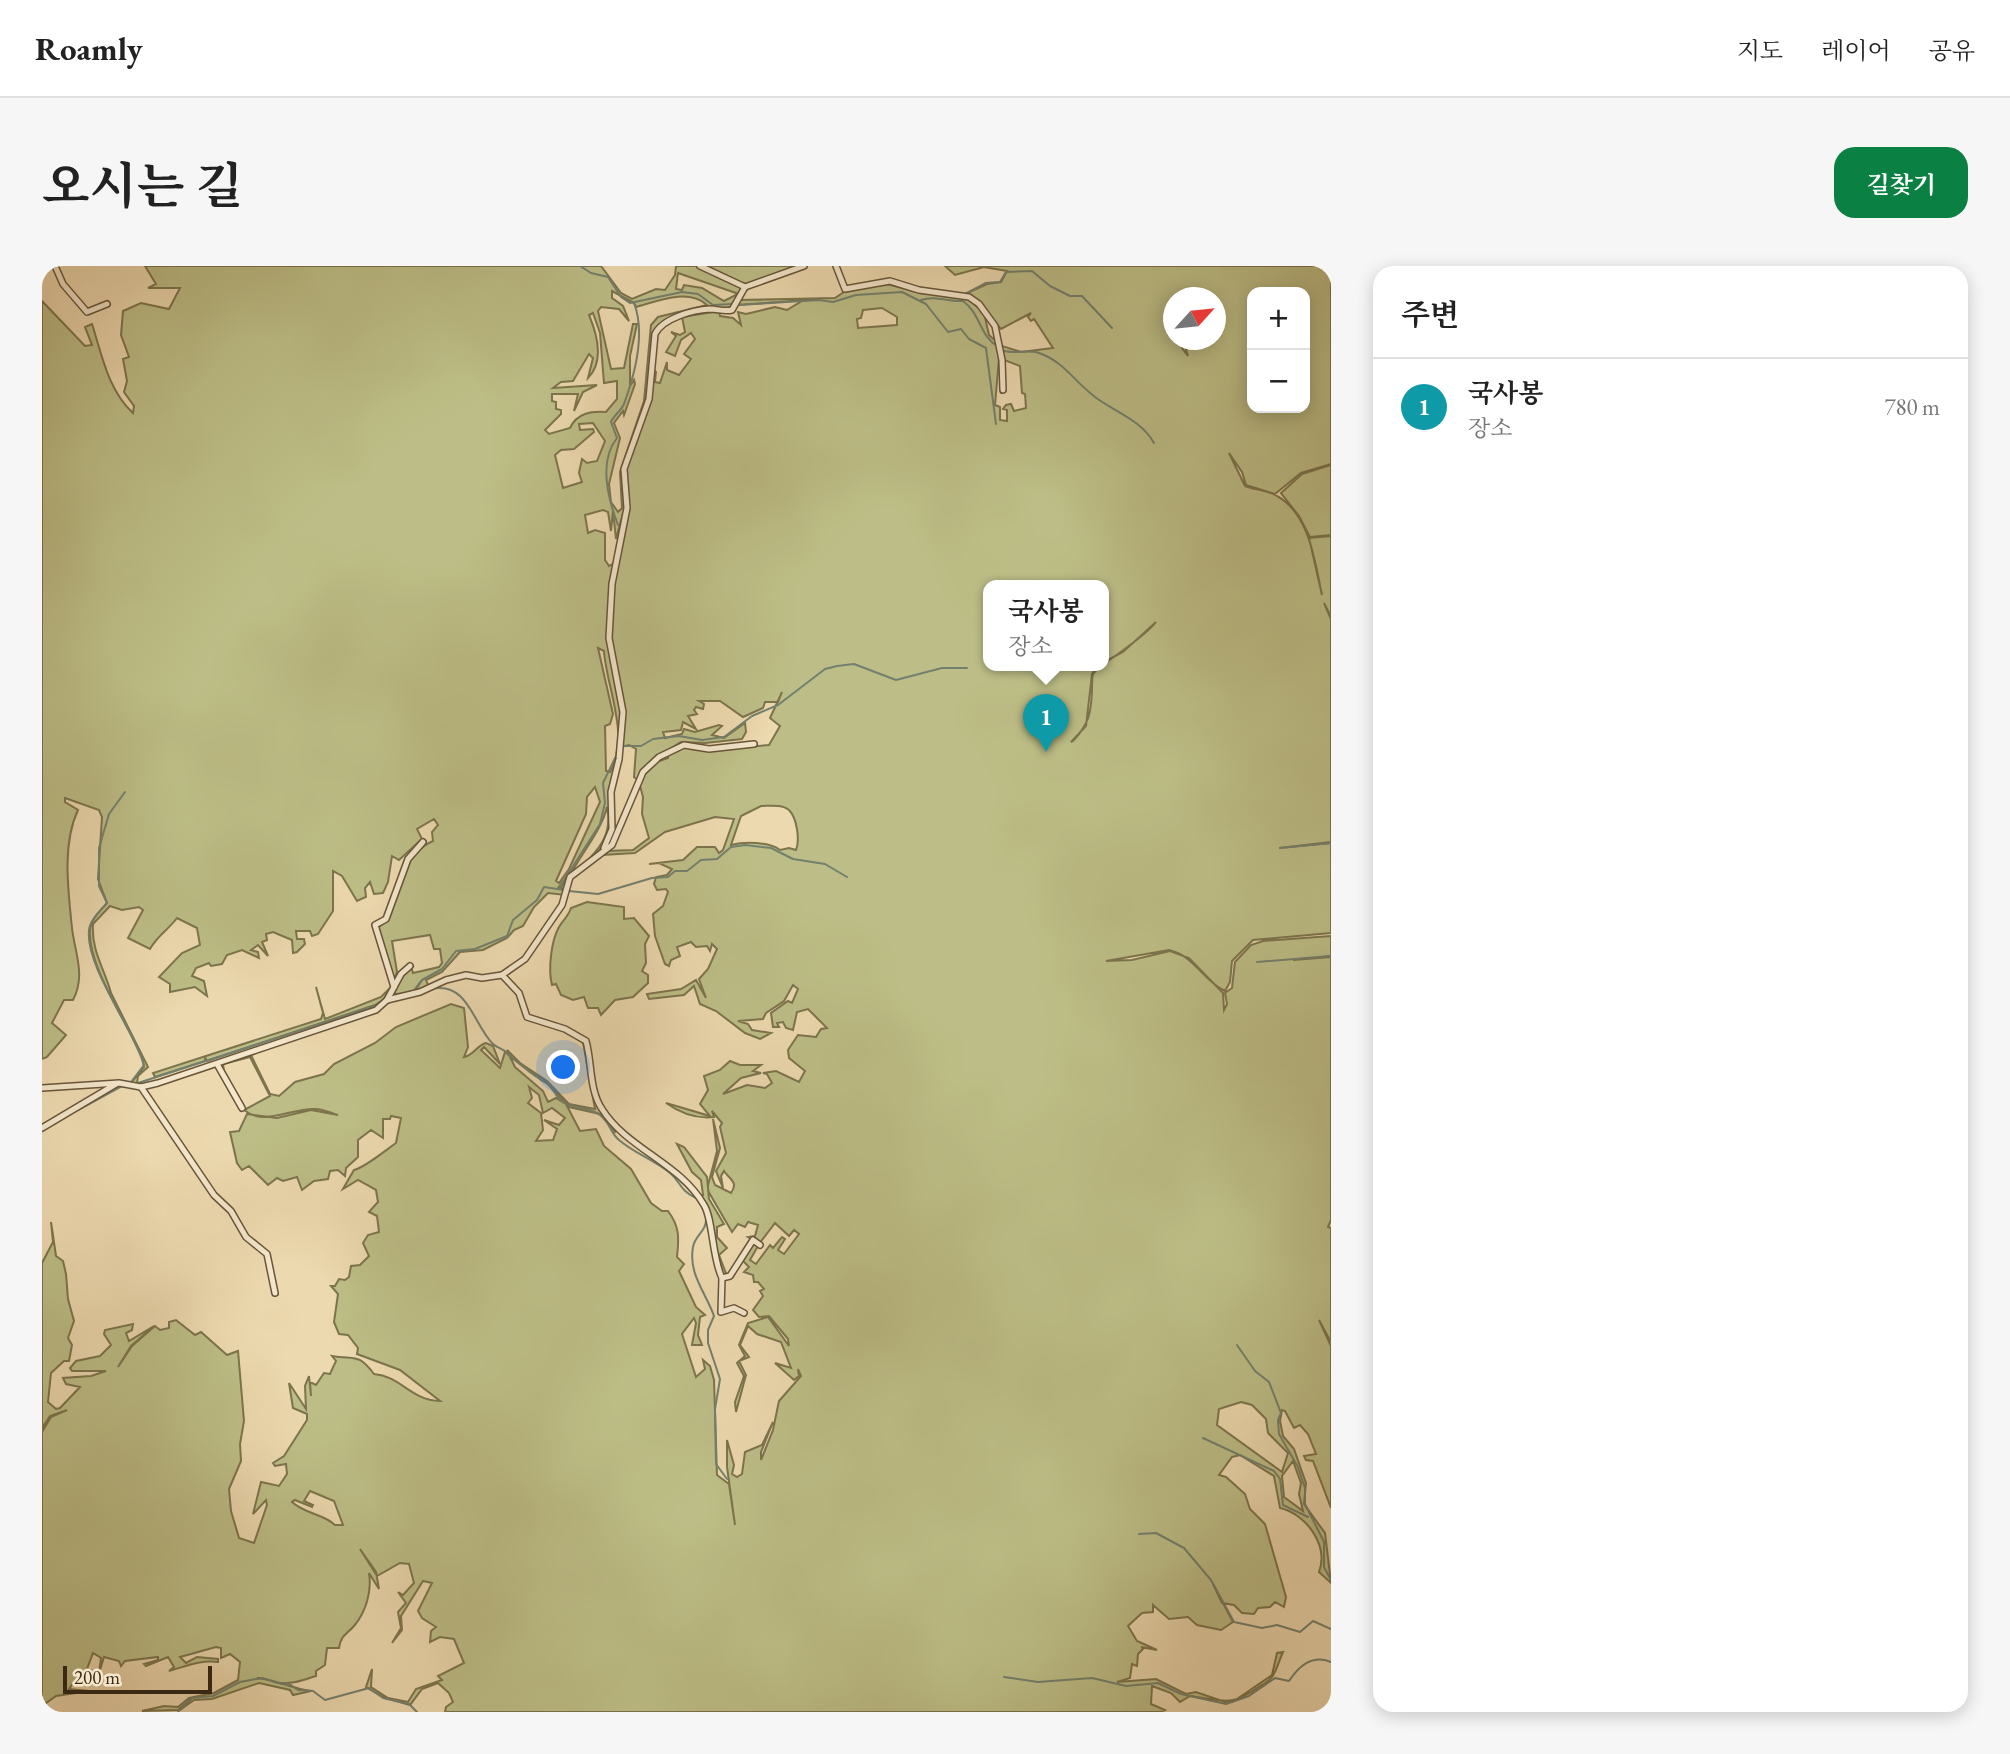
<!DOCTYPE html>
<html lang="ko">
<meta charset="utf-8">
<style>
:root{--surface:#fff;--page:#f6f6f6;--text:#222;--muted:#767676;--line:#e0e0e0;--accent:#0b8043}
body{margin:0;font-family:"EB Garamond","Noto Serif KR",serif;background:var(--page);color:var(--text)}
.controls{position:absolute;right:21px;top:21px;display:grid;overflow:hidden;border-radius:14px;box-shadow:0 4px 18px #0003}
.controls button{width:63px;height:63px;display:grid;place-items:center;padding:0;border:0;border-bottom:2px solid var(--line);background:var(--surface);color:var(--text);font:35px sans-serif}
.compass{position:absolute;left:1121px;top:21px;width:63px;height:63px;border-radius:50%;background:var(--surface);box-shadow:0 4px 18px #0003;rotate:63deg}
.scale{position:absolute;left:21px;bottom:18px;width:149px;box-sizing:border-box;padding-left:7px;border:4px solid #3b2913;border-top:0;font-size:19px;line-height:24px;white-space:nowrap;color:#3b2913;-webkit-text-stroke:5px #f3e6cb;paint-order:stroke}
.you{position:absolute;left:522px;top:802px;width:24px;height:24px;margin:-18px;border:5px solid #fff;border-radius:50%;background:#1a73e8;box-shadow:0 0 0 10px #1a73e833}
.badge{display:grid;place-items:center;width:46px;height:46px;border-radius:50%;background:var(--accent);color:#fff;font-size:23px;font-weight:700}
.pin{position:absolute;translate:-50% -58px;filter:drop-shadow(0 2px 4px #0008)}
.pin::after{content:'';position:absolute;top:37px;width:24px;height:21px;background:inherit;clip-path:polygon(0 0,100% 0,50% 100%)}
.popup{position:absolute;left:941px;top:314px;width:126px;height:91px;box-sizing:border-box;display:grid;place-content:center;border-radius:14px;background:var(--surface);filter:drop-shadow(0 2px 5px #0005);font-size:23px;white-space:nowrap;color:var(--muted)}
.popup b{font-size:26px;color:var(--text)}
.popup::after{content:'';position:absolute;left:50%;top:100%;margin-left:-14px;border:14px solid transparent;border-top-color:var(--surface)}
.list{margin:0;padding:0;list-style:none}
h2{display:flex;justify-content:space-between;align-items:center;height:91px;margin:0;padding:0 28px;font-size:30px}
h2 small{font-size:23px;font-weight:400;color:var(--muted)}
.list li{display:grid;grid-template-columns:46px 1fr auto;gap:21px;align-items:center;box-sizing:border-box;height:98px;padding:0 28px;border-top:2px solid var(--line)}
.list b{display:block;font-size:26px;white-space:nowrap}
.list p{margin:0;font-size:23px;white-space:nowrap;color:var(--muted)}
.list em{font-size:23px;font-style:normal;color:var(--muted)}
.map{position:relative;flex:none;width:1289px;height:1446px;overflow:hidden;border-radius:21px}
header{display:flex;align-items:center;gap:42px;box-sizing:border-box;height:98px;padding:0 35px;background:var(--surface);border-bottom:2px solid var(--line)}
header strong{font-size:33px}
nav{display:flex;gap:38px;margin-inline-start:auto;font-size:24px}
.intro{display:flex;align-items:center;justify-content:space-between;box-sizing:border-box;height:168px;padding:0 42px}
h1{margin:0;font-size:49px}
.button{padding:18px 32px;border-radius:21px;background:var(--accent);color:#fff;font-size:24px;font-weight:700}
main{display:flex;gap:42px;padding:0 42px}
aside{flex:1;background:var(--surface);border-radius:21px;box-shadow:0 4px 18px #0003}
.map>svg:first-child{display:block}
.green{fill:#bdbe87;stroke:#7c744d;stroke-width:2;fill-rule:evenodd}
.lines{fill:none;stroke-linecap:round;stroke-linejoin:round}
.stream{stroke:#73806e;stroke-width:2}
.minor-casing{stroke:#68553a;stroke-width:8}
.minor{stroke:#f3e6cb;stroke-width:5}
</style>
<header>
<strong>Roamly</strong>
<nav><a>지도</a><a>레이어</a><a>공유</a></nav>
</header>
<div class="intro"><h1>오시는 길</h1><a class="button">길찾기</a></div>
<main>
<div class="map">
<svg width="1289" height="1446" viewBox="0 0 1289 1446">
<rect width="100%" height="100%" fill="#edd9af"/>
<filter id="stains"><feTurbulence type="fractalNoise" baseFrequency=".00286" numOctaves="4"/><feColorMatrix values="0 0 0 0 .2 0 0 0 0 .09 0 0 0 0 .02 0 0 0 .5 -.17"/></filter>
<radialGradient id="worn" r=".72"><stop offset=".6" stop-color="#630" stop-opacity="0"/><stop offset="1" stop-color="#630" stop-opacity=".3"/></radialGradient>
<g class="green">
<path d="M103,0H559L579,27L590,33L614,23L623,24L633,9L634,0H655L700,22L688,44H659L627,52L614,62L604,138L579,207L583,240L574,273L571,245L569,265L566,246L561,244L543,249L546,267L553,264L563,267V294L567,300L573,297C565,333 564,372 573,409L568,371L569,326L575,279L585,242L581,211L587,185L606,139L609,104L614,106L613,116L618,117L625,96V104L637,109L649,93L642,88L653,73L649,67L639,74L633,90L624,86L634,70L629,66L638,69L643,66L640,51L677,45L678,50L691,52L699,59L696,46L704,48L733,41L745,44L760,35L776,33L696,39V34L793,32L802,26L845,18L878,27L924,31L942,47L947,69L955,76L957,84V79L979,86L1011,82L992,53L989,55L986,51L989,47L959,63L936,34L923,28L945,18L959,16L965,5L942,1L913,9L903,0H1289V198L1259,207L1233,228L1204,219L1200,206L1187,187L1203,220C1213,224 1226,224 1235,230C1268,248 1273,297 1280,329L1267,272L1289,270V351L1282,337L1289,353V576L1237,582L1289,577V667L1211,674L1190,695L1188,716L1183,725C1160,714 1153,690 1127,684L1064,695L1090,694L1128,685L1147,692L1181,727L1182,744L1185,738L1183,727L1190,722L1193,696L1209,679L1221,675L1289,670V690L1251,694L1289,691V954L1286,961L1289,962V1076L1277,1054L1289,1080V1242L1271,1195L1264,1194L1262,1190L1274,1188L1266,1168L1258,1159L1252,1162L1243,1145L1240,1144L1238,1155L1241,1170L1252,1183L1264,1217L1262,1238L1283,1267L1289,1317L1277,1306C1287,1279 1264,1248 1238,1242L1232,1210L1198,1189L1190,1191L1177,1209L1184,1211L1203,1228L1208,1243L1223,1258L1244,1331L1242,1341L1233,1336L1228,1341L1216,1342L1212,1348L1200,1347L1192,1339L1180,1337L1171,1318L1191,1356L1179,1364L1155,1359L1146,1351L1127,1353L1111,1339V1346L1100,1347L1086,1360L1095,1375L1115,1384L1099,1381L1102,1382L1096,1388L1095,1400L1090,1398L1088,1412L1075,1416L1114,1413L1144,1428L1154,1426L1183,1436L1192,1435L1230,1409L1235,1387L1241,1386C1238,1392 1235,1404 1230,1411C1226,1416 1222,1418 1217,1421C1187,1442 1182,1434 1148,1430L1138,1436L1129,1427L1110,1420L1109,1438L1123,1444L1119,1446H403L404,1441L411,1436L407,1427L396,1417L380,1423L368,1439L341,1431L324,1421L330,1403L329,1421L346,1432L366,1436L374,1423L400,1414L396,1410L422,1397L412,1373L398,1371L388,1376L389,1365L394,1361L380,1352L376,1345L390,1317L381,1315L359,1350L360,1364L350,1377L359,1362L356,1346L364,1337L356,1326L361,1329L372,1317L367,1298L358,1297L335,1310L318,1283L334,1306L337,1323L327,1307C330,1325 324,1346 312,1360C304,1369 299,1369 297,1382H285L283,1399L274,1405V1410C261,1414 252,1418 239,1417C230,1417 224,1411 215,1412C235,1414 251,1423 269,1425L251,1429L248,1424L217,1417L170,1433L152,1434L138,1444L149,1433L136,1444L100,1445L122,1440L136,1441L147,1432L172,1427L196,1414L198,1396L188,1388L179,1392V1382L174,1381L138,1391L144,1397L155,1391L176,1393V1396C157,1394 145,1400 127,1405L132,1401L126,1391L104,1400L102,1398L116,1394V1391L83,1395L79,1400L77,1395L62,1391L57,1407L59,1392L51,1387L45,1403L54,1406L55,1411L50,1410L45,1416L33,1415L27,1423L47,1425L14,1430L0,1440V1166L9,1151L25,1144L8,1150L0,1162V997L11,976L9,956L14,990L21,995L24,1008L26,1033L32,1055L26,1072L30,1079L27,1095H22L9,1107L6,1136L14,1143L18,1142L38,1121L24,1118L21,1112L49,1110L64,1105H30L28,1102L34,1095L58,1090L69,1079L62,1068L63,1064L91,1058L90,1064L84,1067L87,1075L112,1060L89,1080L76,1101L90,1080L113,1060L118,1064L127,1062V1056L134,1054L153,1069L159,1066L185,1089L196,1085L202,1155L198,1178L199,1195L187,1223L189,1245L197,1272L212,1277L225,1239L224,1234L211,1248L219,1216L237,1220L245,1208L244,1198L233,1200L231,1197L242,1190L265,1154V1148L251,1142L247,1117L264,1143L263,1120L267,1110L269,1130L268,1116L274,1119L282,1107L288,1108L294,1095L290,1090C314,1094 316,1087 332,1108C359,1110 368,1134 398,1135L358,1104L315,1088L316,1082L306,1069L297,1068L292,1056L296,1028L289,1020H293L297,1013L303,1014L307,1011L309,1000L318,999L327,990L321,977L326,969L337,966L335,950L327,946L336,936L334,924L316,914L301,923L312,904C322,902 344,884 354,877L359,852L349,850L348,853H341V872L329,864L316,874V891L304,902L303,910L296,904L288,905L286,913L272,915L260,924L255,911L241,915L235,912L226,919L207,900L200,904L195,897L188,866L197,865L205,848L235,852L269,844L296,849C289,847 281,843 274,843C251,841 223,861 202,844L228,830L208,791L181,798L182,805L180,798L208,787L228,828L237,830L253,816L282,808L292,798L333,777L354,761L409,738L422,742L426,781L422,791C432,789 435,779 444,777L451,780L458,798L442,781L439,784L458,802L463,786L468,790L465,784L478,797L505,815L527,838L553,843L541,776L556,839L577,862L573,866L558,848L527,841L501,813L468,791L473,801L501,825L506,836L514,832L524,838L538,865L554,863L562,880L589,903L609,937L620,945H626C638,961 637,972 635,991L642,998L637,1005L654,1041L663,1049L658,1051L656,1069L660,1079H650L654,1057L652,1052L640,1068L654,1111L663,1103L661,1094L668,1100L672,1114L675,1209L687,1218L693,1259L685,1201V1174L692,1199L690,1208L695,1211L700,1208L703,1186L720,1179L731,1156L719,1186V1194L731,1164L737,1135L759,1110L756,1103L757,1110L752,1114L733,1097L749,1102L739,1076L715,1068L706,1060L698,1079L707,1091L697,1095L704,1109L694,1146L693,1136L702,1110L695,1097L703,1090L697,1079L706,1057L726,1051L747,1080L746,1073L727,1050L717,1051L711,1044L721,1030L718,1025L722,1023L716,1016H712L711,1009L702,1006L707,1001L698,992L711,975L716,980L708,994L714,998L728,979L731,982L740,971L743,973L736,984L742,988L757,968L752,964L747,970L733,957L717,978L706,971L713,970L716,959L706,956L703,961L696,958L690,966L665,923L675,885L671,853L678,882L670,911L673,919L689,927C697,916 687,913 682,905L679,910L681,922L674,905L684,887L678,861L680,857L670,845L672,851C655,853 638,847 624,837L668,850L658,838L666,824L662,810L678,804L688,795L698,799H719L711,805L719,807L699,812L681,828L705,819L723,822L730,817L725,808L721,807L734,805L757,816L763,805L747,792L746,784L756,769L774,771L779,763L785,762L766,743L755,746L751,764L744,762L741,756L735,757L737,761H731L729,747L746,735L750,737L756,723L751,719L742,735L724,747L721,753L696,755L706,758L710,764L729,767L718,773L703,767L674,745L658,738L652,720L642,729L607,733L605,728L639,723L654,714L664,732L657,713L666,703L675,683L670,678L668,685L665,680L654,681L649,676L635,681L638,690L629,694L627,700L623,698L613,670L611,648L621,640L626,626L624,623L615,624L612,618L614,611L625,609L630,603L617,597L607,598L641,594L655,581H673L677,587L681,584L692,553L673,551L623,566L593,587L559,589L564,585L591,584L607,572L600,548L601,531L597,516L606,499L626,492V486L646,479L668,484L727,479L738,460L728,452L740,426L736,436H723L721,442L701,451L678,435H657L662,438L661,443L654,441L652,444L655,448L646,450L654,463L641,456L639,464L621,466L623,472L640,468L642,463L653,466L677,459L680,460L670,469L682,472L703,457L704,466L700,473L663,477L639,476L610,494L598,506L596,514L592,511L594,483L587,479L579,481L581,446L573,412L580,447L574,491L577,487C575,500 569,511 568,524C564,563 577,573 539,601C557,584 571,568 565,541C558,571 526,602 523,624L519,622L527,607L516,622L524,625L523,629L506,627L492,641L481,660L472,664L465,672L441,684L418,686L400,706L384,714L386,719L372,727L380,714L370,727L353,728V721L369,700L371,707L397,701L400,697L398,683H392L388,669L350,675L355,706L351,717L335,663C339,658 343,658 346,652C360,624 359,588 391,575L390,566L396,559L392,553L375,563L380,573L357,594L350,590L346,616L341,627L332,628L328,616L323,622L324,631L315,635L300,610L291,605V645L276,668L270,670L268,665H254L255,673H262L263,678L255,686L251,687L250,674L231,666L224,668L225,674L220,676L226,690L216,679L209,684L216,686L217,692L200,684L185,689L180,698L169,700L167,697L154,702L150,710L162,715L165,730L153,721L128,726V718L117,711L140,687L158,679L155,662L135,652C126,664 115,670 108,683L86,672L101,644L97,641L80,644L68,640L51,658C49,685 63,704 69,727L106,801L96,810L95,817H89L102,801L100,791C86,758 45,699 48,664C48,654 59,644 65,637L56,613L60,551L57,544L23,532V536L36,544C20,578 26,623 30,662C33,688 44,709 31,734H22L10,757L24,769L5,791L0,793V35L43,80L50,79L43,61L50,58C60,89 66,124 91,147L92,140L82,126L85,115L81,93L87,91L79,69L81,45L99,37L127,43L138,22H106L114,18ZM636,7L694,27V29L682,35L660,22L642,19L640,24L634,23ZM570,25L592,37L594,41C616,35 646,22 665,39L616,51L609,59L602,135L578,206L580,242L576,246L569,236L567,218L578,172L572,157L581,145L582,149L593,118L592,114L588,120V90L595,58H591L582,102L569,103L556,45L559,41L577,43L587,55L581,40L570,32ZM1210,26H1263V142H1210ZM1132,32H1174V74H1141L1146,90L1140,82V74H1132ZM840,42L855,51V59L816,62L815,53L819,52L821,44ZM551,47L558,67L562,117L575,115V133L564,146C549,145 535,147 528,162L507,168L503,164L519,148V144L514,143V136L510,135V128H536L532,145L541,126L555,119L511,122L519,116L531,115L547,88L551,92L546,112C563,95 555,68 547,49ZM957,92L978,100L980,127L983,128L984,142L972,145L969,138L964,139L961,143L965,144V155L958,154V141L953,139ZM551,157L563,175L555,195L545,197L540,193L537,207L540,216L521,222L513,189L519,184L532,183L552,166L551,163L538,164L537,158ZM946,320H1062V396L1081,386L1114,356C1102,373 1055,400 1051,408C1050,412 1050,420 1050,425C1049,447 1047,458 1031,475L1029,476L1044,460L1050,408L1056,400H946ZM556,382L562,385C564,420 589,472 568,506L564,505L563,460L568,458L571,448ZM553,521L558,536L527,603L517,617L514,615L544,548L545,531ZM719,540C727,540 740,538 747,544C755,552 758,574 754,584L747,582L738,584C727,576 703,575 689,579L699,550ZM487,821L497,829L501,847L510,842L523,852L517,859L502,854L515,863L511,874L494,875L501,864L499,847L486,837L490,832ZM1199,1136L1210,1139L1224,1153L1226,1167L1246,1187L1240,1206L1175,1159L1177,1143ZM1251,1195L1259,1217L1257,1228L1261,1245L1242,1231L1240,1210ZM268,1225L292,1235L301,1259H293C282,1248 263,1248 250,1236L253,1234L270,1241L271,1239L262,1235Z"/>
<path d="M661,0H759L707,20Z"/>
<path d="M1289,199V269L1268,271L1257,250L1239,227L1260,208Z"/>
<path d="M545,636L582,641V653L592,652L607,670L603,678L604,697L600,705L606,709V717L591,731L573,734L559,749L556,742H546L542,731L531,734L519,729L514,718L510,719C506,704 509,675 517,661C521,654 526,651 529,642Z"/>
<path d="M274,721L283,753L339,731L348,722L342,733L333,739L165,795L163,791V795L113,811L111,807L279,753L281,747Z"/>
<path d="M635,878L642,881L665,911L667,933L682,958L675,961V971L685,982L677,989L685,1010H681L667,954L656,931L661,929L659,914L650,906Z"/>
</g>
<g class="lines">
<g class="stream">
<path d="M538,0L549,7L566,11L579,31L588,37L640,26L656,28L671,39L690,38"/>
<path d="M923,28L944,17L958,16L964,6L990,5L1008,20L1028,30H1040L1070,62"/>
<path d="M879,34C894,29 905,36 921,35C938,47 938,70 955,80"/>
<path d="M696,39L777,34L791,36L814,29L860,26L884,38L906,66L919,63L927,73L944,82L954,158"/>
<path d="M959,84C971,89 985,83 997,87C1021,95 1033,116 1053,131C1073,146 1099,154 1112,177"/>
<path d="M576,259C566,233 556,196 575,172L569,156C572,149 579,145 582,138C593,108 604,68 592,37"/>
<path d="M582,480H599L611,473L637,470L660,474L682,471L710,450L736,439L783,403L795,400L812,398L854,414L900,402H925"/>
<path d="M83,526L67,548L57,582V620L65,637C59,644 48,654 47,664C43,700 91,762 102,799L89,816"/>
<path d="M1238,582L1289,577"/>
<path d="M517,622L558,558L563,537L561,517L574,490"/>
<path d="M527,625L556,628L610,612L626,611L633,605H645L659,594L675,593L689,581L703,579L729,582L751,593L783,598L805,611"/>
<path d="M1215,696L1289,690"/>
<path d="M390,723C426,715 432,760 451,778C455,782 460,782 465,787C478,799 493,811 509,820C522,848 539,836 558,849C568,856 568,867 577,874C592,887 612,894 628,907C639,916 637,924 654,932"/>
<path d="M371,726L380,714L400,703L414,685L433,683L465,670L471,654L495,634L502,621L522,624"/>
<path d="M347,736L381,727"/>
<path d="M96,817L336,739"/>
<path d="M36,844L80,820"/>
<path d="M0,865L25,850"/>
<path d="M664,952C665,965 653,969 651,981C646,1008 664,1027 672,1050L666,1064V1077L678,1113L673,1143L674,1198L685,1213"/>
<path d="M1195,1079L1213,1105L1227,1116L1239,1147L1236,1154L1237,1168L1256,1201L1263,1222V1238L1282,1276V1301L1289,1314"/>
<path d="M1161,1172L1232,1205L1238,1213L1241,1239L1266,1251"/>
<path d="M1097,1268L1114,1267L1142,1282L1169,1314L1192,1356L1220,1362L1235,1359L1258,1366L1271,1355L1289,1363"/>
<path d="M962,1411L996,1416L1050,1412L1084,1420L1116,1417L1139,1428L1184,1438L1207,1430L1233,1412L1247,1415C1257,1400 1270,1388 1289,1396"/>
<path d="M138,1444L150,1432L171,1430L198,1416L220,1412L240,1418L246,1417L256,1424L271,1425L283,1434L327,1422L341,1432L367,1438L375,1446"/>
<path d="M136,1446H137"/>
</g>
<defs>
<g id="minor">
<path d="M13,0L21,18L45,46L65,38"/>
<path d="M658,0L703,21L762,0"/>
<path d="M794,0L803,23L848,15L877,24L927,31L937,38L953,60L960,94L961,124"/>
<path d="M562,582L570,563L569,526L577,493L581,446L567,372L570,318L585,242L582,203L607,133L613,68C621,52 651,44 668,43C676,43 682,46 690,44L703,21"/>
<path d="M460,709L477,727L485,751L523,763L544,775C550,796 547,824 560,843C585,883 638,897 662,939C671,953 670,992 680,1012L688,1010L711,974L718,979"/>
<path d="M352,721L333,659L344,653L366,593L381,576"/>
<path d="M345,734L359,708L368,700"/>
<path d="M175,798L200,842"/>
<path d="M99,821L172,929L189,945L204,971L225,988L233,1027"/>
<path d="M0,822L77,817L99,821L116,817L334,744L345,734L378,726L404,714L424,709L440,712L460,709L483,693L520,639L528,611L570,579L601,506L617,491L642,479L667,483L712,478"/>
<path d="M0,862L74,818"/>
<path d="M680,1012L679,1046L692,1042L702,1047"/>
</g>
</defs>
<use href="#minor" class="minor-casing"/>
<use href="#minor" class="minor"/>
</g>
<rect width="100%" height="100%" filter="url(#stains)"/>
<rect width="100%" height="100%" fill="url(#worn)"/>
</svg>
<div class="controls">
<button>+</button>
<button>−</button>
</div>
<svg class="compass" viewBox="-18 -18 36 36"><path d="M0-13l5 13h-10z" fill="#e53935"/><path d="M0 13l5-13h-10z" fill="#767676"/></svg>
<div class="scale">200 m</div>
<div class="you"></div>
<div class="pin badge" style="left:1004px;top:486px;background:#0f9aa8">1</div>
<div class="popup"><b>국사봉</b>장소</div>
</div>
<aside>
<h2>주변<small></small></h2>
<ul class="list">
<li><span class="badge" style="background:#0f9aa8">1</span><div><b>국사봉</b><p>장소</p></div><em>780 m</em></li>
</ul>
</aside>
</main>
